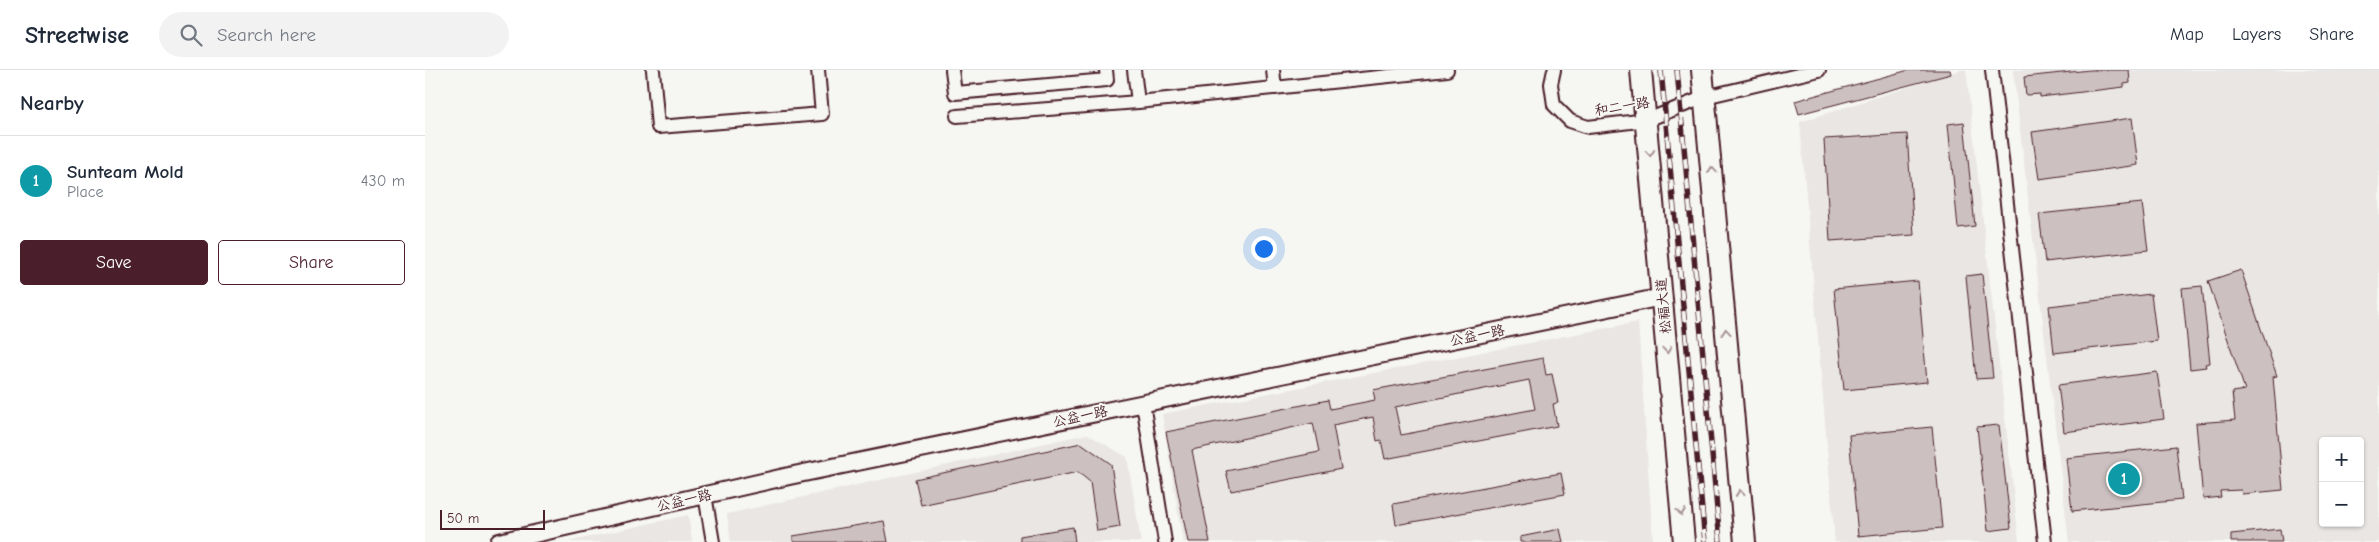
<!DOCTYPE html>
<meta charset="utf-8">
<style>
:root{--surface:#fff;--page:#f2f2f3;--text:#1f2937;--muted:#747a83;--line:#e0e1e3;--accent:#4a1f2b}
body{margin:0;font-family:"Comic Neue","LXGW WenKai TC",sans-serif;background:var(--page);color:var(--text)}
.controls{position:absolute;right:15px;bottom:15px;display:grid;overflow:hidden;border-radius:5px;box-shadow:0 1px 4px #0004}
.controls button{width:45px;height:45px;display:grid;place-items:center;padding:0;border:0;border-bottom:1px solid var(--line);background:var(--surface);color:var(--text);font:25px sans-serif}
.scale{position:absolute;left:15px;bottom:12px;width:105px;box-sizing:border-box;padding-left:5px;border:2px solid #4a1f2b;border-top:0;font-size:14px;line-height:18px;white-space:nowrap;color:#4a1f2b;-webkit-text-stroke:4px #f6f6f2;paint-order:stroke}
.you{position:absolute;left:838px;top:178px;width:18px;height:18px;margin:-12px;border:4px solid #fff;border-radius:50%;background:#1a73e8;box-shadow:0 0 0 8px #1a73e833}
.badge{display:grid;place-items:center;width:32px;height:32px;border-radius:50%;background:var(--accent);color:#fff;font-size:16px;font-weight:700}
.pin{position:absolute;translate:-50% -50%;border:2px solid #fff;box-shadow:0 1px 5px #0006}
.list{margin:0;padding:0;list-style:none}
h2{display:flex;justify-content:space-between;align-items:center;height:65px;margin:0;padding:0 20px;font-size:21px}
h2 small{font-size:16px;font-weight:400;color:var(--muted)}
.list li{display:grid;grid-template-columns:32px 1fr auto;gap:15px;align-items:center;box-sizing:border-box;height:90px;padding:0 20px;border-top:1px solid var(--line)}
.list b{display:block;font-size:19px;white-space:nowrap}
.list p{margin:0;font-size:16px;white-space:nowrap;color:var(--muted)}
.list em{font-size:16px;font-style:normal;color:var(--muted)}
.actions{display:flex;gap:10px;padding:15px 20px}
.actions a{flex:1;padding:11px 0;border:1px solid var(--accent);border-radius:5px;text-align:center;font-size:18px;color:var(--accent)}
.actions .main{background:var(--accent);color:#fff}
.icon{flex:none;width:28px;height:28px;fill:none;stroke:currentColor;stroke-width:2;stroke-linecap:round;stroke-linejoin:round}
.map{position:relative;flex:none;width:1954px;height:472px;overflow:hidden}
header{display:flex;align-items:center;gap:30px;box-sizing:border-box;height:70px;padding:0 25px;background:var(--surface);border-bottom:1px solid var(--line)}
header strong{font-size:24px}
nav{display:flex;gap:28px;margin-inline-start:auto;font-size:18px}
.search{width:350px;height:45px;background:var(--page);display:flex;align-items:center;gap:12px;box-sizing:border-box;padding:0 18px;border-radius:28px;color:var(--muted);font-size:19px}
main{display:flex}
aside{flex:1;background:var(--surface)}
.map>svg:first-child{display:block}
.built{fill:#e9e6e3;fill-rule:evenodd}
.building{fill:#ccc1c0;stroke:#4a1f2b;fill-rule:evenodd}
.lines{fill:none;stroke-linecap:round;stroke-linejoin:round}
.minor-casing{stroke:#4a1f2b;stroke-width:16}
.tertiary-casing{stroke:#4a1f2b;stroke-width:20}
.primary-casing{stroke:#4a1f2b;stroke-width:24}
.minor{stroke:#f6f6f2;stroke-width:12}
.tertiary{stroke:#f6f6f2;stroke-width:16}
.primary{stroke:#f6f6f2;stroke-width:20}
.rail-casing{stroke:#4a1f2b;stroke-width:5.5}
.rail{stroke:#f6f6f2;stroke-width:4;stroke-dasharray:11;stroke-linecap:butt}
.oneway{stroke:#a99598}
.labels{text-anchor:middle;stroke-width:4;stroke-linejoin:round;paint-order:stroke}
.street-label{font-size:14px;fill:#4a1f2b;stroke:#f6f6f2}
</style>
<header>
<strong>Streetwise</strong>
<div class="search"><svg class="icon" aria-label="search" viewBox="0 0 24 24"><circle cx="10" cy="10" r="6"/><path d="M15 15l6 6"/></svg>Search here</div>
<nav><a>Map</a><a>Layers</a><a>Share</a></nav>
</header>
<main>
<aside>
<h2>Nearby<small></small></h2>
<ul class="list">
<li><span class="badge" style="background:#0f9aa8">1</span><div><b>Sunteam Mold</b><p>Place</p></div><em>430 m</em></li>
</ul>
<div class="actions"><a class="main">Save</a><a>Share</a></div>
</aside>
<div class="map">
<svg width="1954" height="472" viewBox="0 0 1954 472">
<rect width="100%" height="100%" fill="#f6f6f2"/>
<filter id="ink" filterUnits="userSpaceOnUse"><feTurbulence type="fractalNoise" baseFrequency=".02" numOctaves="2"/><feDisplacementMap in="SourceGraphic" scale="10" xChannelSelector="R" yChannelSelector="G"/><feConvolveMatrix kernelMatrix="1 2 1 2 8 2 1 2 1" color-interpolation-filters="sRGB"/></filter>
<g filter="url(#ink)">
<g class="built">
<path d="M1536,0H1541L1594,472H1410L1375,52Z"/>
<path d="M1588,0H1954V472H1644ZM1898,371H1935V453H1898Z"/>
<path d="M1213,252L1228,472H758L737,344Z"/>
<path d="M662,364L702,387L716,472H306L302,444Z"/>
<path d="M263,445L267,472H144L147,471Z"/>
</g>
<g class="building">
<path d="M1484,0H1525L1526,4L1374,44L1370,31Z"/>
<path d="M1665,0H1704L1705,13L1699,14V17L1615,27V24L1601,25L1599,7Z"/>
<path d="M1707,48L1713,95L1614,109L1607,62Z"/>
<path d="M1539,52L1550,156L1533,158L1523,54Z"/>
<path d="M1482,64L1489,165L1405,171L1399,69Z"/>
<path d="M1717,133L1723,180L1620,192L1614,144Z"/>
<path d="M1816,200L1852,306L1848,307L1858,420L1817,424L1816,420L1795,421L1796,427L1778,429L1771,353L1810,350L1807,322L1820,320L1783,211Z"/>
<path d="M1557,204L1568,308L1551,309L1541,206Z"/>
<path d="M1493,211L1502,312L1419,320L1409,219Z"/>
<path d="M1777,216L1785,293L1780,294L1781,297L1765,299L1757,218Z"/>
<path d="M1726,224L1732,271L1629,283L1624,236Z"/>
<path d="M1118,288L1121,305L1127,304L1133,333L1128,334L1132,356L960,389L956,370L952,371L948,347L908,355L916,399L806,421L801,401L894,382L888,353L767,380L785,472H763L741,362L903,330L905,339L950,330L948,320ZM1104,310L1110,339L976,365L970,337Z"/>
<path d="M1732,302L1739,349L1639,362L1633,315Z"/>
<path d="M1574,355L1586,458L1563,461L1552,357Z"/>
<path d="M1507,357L1517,458L1433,466L1424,365Z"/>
<path d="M656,373L686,394L695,457L672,461L665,412L653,402L496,435L490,409Z"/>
<path d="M1751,376L1757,430L1647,441L1641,388Z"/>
<path d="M1136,403L1140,424L971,455L968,434Z"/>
<path d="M459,451L463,472H369L368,466Z"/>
<path d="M648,457L650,472H595V466Z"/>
<path d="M1135,459L1138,472H1095V467Z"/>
<path d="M1855,459L1857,472H1806V464Z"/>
</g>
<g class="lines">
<defs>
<g id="minor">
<path d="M228,0L233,57L397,44L393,0"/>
<path d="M527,0L530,23L682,10L681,0"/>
<path d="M709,0L713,32"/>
<path d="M848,0L850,18"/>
<path d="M1129,0L1126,14L1129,35L1145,51L1163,57L1222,50L1280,27L1394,0"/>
<path d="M1567,0L1620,472"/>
<path d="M532,46L713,32L1022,0"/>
<path d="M718,333L740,472"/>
<path d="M280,425L288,472"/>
</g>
<path id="tertiary" d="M74,472L364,406L1237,227"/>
<g id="primary">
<path d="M1216,0L1259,472"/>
<path d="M1277,0L1320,472"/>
</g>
</defs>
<use href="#minor" class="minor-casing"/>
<use href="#tertiary" class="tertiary-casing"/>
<use href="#primary" class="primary-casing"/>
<use href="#minor" class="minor"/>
<use href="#tertiary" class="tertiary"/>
<use href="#primary" class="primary"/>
<defs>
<g id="rail">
<path d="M1236,0L1280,472"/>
<path d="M1252,0L1295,472"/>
</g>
</defs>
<use href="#rail" class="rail-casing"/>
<use href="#rail" class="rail"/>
</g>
<defs><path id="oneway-chevron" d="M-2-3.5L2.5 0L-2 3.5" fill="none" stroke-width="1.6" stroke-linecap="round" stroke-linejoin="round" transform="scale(1.25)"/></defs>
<g class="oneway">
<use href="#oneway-chevron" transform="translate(1225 83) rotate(85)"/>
<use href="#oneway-chevron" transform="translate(1287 100) rotate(-95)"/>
<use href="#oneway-chevron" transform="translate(1301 262) rotate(-95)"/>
<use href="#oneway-chevron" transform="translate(1242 280) rotate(85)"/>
<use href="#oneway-chevron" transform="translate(1315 423) rotate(-95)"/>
<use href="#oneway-chevron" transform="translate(1256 442) rotate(85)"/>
</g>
</g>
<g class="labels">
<g class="street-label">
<text transform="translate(1197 36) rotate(-9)" y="5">和二一路</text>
<text transform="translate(1238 236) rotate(-95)" y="5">松福大道</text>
<text transform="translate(1052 265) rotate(-12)" y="5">公益一路</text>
<text transform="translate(655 346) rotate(-12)" y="5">公益一路</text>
<text transform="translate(259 430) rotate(-13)" y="5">公益一路</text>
</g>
</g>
</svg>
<div class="controls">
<button>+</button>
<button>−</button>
</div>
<div class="scale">50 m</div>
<div class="you"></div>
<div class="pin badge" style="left:1699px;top:409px;background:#0f9aa8">1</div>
</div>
</main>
